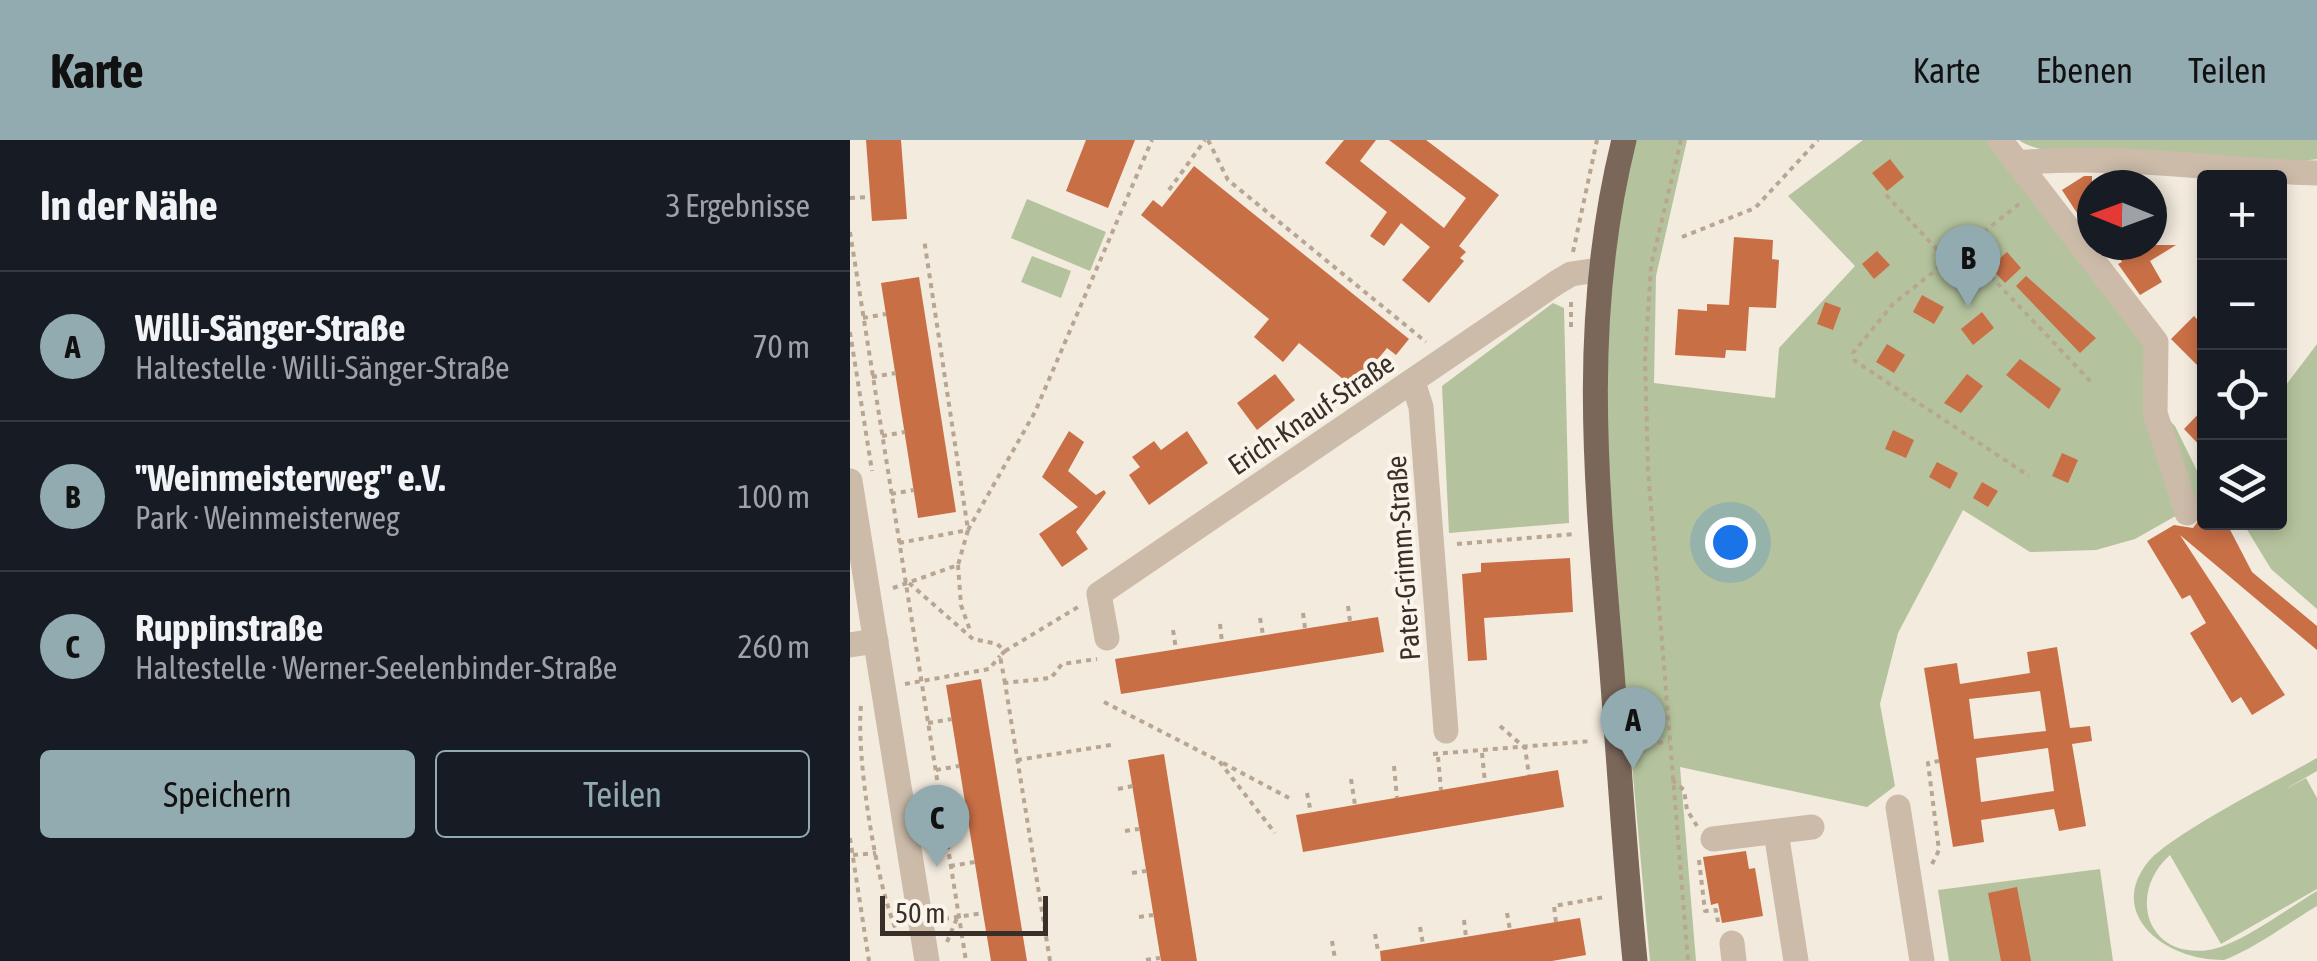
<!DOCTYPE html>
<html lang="de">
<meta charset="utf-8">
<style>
:root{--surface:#171b24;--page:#20242c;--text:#f1f3f6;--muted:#9ea1a6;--line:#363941;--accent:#92abb1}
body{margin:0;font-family:"Asap Condensed",sans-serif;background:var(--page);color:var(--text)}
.controls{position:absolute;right:30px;top:30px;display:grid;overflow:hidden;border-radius:10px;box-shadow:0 5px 15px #0003}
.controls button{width:90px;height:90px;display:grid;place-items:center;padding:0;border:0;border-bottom:2px solid var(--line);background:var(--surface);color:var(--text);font:50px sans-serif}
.compass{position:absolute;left:1227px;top:30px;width:90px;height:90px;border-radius:50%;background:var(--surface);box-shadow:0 5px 15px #0003;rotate:271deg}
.scale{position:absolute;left:30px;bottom:25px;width:168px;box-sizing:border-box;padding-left:10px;border:5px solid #392f29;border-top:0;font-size:28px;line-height:35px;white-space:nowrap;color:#392f29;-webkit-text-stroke:8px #faf4eb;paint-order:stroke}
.you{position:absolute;left:880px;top:402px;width:35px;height:35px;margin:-25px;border:8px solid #fff;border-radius:50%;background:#1a73e8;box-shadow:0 0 0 15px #1a73e833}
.badge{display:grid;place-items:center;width:65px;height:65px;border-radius:50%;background:var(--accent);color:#111;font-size:32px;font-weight:700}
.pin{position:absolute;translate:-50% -82px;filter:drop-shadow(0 2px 5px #0008)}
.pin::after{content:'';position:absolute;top:52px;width:35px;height:30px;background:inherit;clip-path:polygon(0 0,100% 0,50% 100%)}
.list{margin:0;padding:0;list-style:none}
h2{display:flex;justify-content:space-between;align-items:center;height:130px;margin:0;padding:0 40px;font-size:42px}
h2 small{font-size:32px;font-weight:400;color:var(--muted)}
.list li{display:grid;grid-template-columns:65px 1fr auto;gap:30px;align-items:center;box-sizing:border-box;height:150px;padding:0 40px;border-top:2px solid var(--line)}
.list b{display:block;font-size:38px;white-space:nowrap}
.list p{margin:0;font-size:32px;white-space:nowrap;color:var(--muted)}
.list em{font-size:32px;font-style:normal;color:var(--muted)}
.actions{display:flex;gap:20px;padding:30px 40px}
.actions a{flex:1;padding:22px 0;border:2px solid var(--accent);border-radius:10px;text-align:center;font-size:35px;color:var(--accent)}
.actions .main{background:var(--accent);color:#111}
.icon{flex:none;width:55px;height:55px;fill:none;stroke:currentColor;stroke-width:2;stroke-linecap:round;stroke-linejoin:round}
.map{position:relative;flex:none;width:1467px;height:821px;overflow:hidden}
header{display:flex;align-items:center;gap:60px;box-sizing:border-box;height:140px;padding:0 50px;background:var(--accent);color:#111}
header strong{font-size:48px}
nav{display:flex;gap:55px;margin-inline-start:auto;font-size:35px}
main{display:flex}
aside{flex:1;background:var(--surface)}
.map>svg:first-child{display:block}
.green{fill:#b4c39d}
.building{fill:#c96f46;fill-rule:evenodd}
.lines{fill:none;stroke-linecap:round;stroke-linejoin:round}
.path{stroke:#b8a693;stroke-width:4;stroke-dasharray:5 5;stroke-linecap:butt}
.minor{stroke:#ccbba9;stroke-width:25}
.major{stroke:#7b675a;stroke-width:25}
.labels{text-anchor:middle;stroke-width:8;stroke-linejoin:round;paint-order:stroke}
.street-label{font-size:28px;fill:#392f29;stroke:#faf4eb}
</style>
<header>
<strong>Karte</strong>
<nav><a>Karte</a><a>Ebenen</a><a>Teilen</a></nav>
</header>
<main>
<aside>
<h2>In der Nähe<small>3 Ergebnisse</small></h2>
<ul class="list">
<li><span class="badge">A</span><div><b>Willi-Sänger-Straße</b><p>Haltestelle · Willi-Sänger-Straße</p></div><em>70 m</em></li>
<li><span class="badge">B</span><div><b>&quot;Weinmeisterweg&quot; e.V.</b><p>Park · Weinmeisterweg</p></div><em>100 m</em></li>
<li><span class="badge">C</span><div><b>Ruppinstraße</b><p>Haltestelle · Werner-Seelenbinder-Straße</p></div><em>260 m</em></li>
</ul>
<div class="actions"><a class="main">Speichern</a><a>Teilen</a></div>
</aside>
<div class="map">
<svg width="1467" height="821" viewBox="0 0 1467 821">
<rect width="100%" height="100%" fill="#f3ebde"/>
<g class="green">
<path d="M784,0H837L806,136L804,243L925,258L929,208L1005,126L938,56L1013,0H1141L1302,210L1313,274L1325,286L1354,345V360L1285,399L1246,410L1180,412L1113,370L1048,493L1030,564L1045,646L1017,667L830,627L846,821H800L763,418L756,276L755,185L763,94Z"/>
<path d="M1169,0H1467V19C1422,27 1199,26 1169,0Z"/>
<path d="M177,59L256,92L240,131L161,98Z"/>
<path d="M182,116L221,131L211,158L171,142Z"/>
<path d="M703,163L714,168L719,383L599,393L592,246Z"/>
<path d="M1467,204V469L1421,429L1393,383L1430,382V253Z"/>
<path d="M1467,618V631L1434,650L1456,638L1467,658V749L1371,804L1320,715C1277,753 1296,819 1359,810C1388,806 1440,767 1467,751V766C1438,783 1406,808 1374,820C1315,821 1256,774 1298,722C1321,694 1430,639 1467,618Z"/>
<path d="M1250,729L1263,821H1099L1088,750Z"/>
</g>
<g class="building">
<path d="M16,0H51L57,79L22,81Z"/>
<path d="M236,0H285L258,68L216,51Z"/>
<path d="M494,0H526L510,21L594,88L616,58L539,0H576L649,55L609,106L616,112L610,118L614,121L579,163L552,140L580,107L551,83L534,106L520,96L537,72L475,23Z"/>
<path d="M1040,19L1054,37L1037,51L1022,33Z"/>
<path d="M344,26L559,199L546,215L537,208L504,248L449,203L433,222L404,197L419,179L291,75L303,60L312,67Z"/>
<path d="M1234,36H1242V64L1229,76L1212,50Z"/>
<path d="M884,97L923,100L922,119L929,120L926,168L899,167L896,211L876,210L875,218L825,215L828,169L857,171V164L879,165Z"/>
<path d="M1261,105H1326L1300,121L1312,142L1290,155L1268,124L1272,122Z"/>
<path d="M1027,111L1040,125L1024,139L1012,124Z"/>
<path d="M1157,112L1171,128L1155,143L1140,127Z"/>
<path d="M1176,136L1246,198L1230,213L1166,146Z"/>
<path d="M69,137L106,372L68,378L31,143Z"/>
<path d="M1072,155L1094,167L1084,184L1063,172Z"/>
<path d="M975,162L991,168L983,190L967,184Z"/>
<path d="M1132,172L1144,188L1123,205L1111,189Z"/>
<path d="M1344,176L1354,187V232L1321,199Z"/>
<path d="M1037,204L1055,215L1044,233L1026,222Z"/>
<path d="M1170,219L1211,249L1199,269L1156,235Z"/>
<path d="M425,234L445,260L407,290L387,263Z"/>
<path d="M1117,234L1133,246L1111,273L1094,263Z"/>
<path d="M1354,268V310L1334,289Z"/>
<path d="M1043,290L1064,300L1056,318L1035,309Z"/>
<path d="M219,291L234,302L218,331L246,355L254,350L256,353L226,392L238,409L212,427L189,394L228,367L192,337Z"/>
<path d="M337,291L358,323L299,365L279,335L290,327L282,317L304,301L311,310Z"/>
<path d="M1212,313L1228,320L1218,343L1202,336Z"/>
<path d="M1087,322L1108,333L1100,349L1079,337Z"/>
<path d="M1132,342L1148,351L1138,367L1123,358Z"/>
<path d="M1354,373V382H1376L1402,432L1467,486V510L1330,395L1435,555L1402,575L1391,557L1382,563L1340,493L1356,483L1340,455L1332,459L1297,401L1324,385L1343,388Z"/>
<path d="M720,418L723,472L634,478L637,520L618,521L612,434L631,432V423Z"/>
<path d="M528,477L534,512L271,554L265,519Z"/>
<path d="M1207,507L1220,588L1240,586L1242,601L1222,604L1236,686L1209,691L1204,669L1131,680L1134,702L1103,707L1074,528L1107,523L1110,544L1180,533L1177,512ZM1190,551L1196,591L1124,599L1119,559ZM1198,608L1204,651L1131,662L1126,618Z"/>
<path d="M131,539L177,821H141L133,773L96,545Z"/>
<path d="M314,614L347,821H311L278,620Z"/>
<path d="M708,630L714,667L453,712L446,675Z"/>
<path d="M896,711L899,729L905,728L913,776L872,783L868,763L861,765L853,717Z"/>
<path d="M1167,747L1181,821H1151L1138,753Z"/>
<path d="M730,778L736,815L702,821H531L530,811Z"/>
</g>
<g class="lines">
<g class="path">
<path d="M358,0L378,40L576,202"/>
<path d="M831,0L801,126L795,219L798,330L838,821"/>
<path d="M319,50L355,0"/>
<path d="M1036,55L1096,119"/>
<path d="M0,58L20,57"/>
<path d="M1169,64L1043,164L1003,213L1005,221L1179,336"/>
<path d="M0,92L116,821"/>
<path d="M832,97L905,68L968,0"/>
<path d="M1113,107L1244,245"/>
<path d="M723,112L747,0"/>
<path d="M721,162V187"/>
<path d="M13,178L36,174"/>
<path d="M0,192L22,331"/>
<path d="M22,237L46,233"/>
<path d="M32,296L55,292"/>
<path d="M41,354L64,350"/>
<path d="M49,403L118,390L185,272L302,0"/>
<path d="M607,404L725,394"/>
<path d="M108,425L111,465L121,493"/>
<path d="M59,443L123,499L147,504L155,511L150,516L155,543"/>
<path d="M43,448L108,425L118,390L74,99"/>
<path d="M498,466L500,481"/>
<path d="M453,473L455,488"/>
<path d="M410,478L413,495"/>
<path d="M370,484L372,502"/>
<path d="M323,490L326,509"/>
<path d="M155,511L228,467"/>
<path d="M55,544L139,529L150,516"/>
<path d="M254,562L369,621L425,693"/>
<path d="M11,566C6,618 26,744 47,792"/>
<path d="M78,583L102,579"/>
<path d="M650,586L675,608L679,635"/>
<path d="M788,604L819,602"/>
<path d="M632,613L635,643"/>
<path d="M583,614L742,601"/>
<path d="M588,617L591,650"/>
<path d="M167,620L261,605"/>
<path d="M373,623L439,658"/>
<path d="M544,626L547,658"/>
<path d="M86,630L109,626"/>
<path d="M501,639L505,665"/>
<path d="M822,640L834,650L837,670L847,686"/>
<path d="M268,649L283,646"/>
<path d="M74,651L92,669"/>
<path d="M457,653L461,673"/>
<path d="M93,677L117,673"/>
<path d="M275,691L289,689"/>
<path d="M0,698L19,821"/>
<path d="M3,715L26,713"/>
<path d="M849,720L855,771L866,770L868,782"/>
<path d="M1082,724L1089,710L1078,623L1089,621"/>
<path d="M100,726L125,722"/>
<path d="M282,733L296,731"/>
<path d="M657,773L660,790"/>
<path d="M289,777L303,775"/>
<path d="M94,779L133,773"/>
<path d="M614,780L616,797"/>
<path d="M706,782L704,766L755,757"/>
<path d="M570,787L573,804"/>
<path d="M525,794L528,811"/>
<path d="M482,801L485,819"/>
<path d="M97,802L107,778"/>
<path d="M296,820L310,818"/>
<path d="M200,821L155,543L201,538L212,524L247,519"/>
</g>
<g class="minor">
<path d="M1150,0L1306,202L1305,273L1337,373"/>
<path d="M1167,23C1268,13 1366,31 1467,33"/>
<path d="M563,242L571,267L596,591"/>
<path d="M0,341L77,821"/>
<path d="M257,498L249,454L706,143L721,134L748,130"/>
<path d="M0,505L26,501"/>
<path d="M1048,667L1072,821"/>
<path d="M926,692L946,821"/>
<path d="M863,699L962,687"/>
<path d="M882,803L884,821"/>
</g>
<path class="major" d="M774,0C730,177 746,340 761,519C769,620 775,721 785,821"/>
</g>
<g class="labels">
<g class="street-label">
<text transform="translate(461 274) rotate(-34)" y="10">Erich-Knauf-Straße</text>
<text transform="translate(553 418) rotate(-94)" y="10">Pater-Grimm-Straße</text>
</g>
</g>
</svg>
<div class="controls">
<button>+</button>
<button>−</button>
<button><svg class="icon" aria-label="locate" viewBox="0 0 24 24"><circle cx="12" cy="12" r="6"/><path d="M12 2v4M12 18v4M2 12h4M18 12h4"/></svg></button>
<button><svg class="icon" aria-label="layers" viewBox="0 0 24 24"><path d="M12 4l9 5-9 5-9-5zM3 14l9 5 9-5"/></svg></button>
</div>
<svg class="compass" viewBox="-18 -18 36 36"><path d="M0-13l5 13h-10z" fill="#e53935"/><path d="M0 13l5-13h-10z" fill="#9ea1a6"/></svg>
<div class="scale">50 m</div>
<div class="you"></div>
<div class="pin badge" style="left:783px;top:629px">A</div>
<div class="pin badge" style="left:1118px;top:167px">B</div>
<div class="pin badge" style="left:87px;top:727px">C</div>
</div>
</main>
